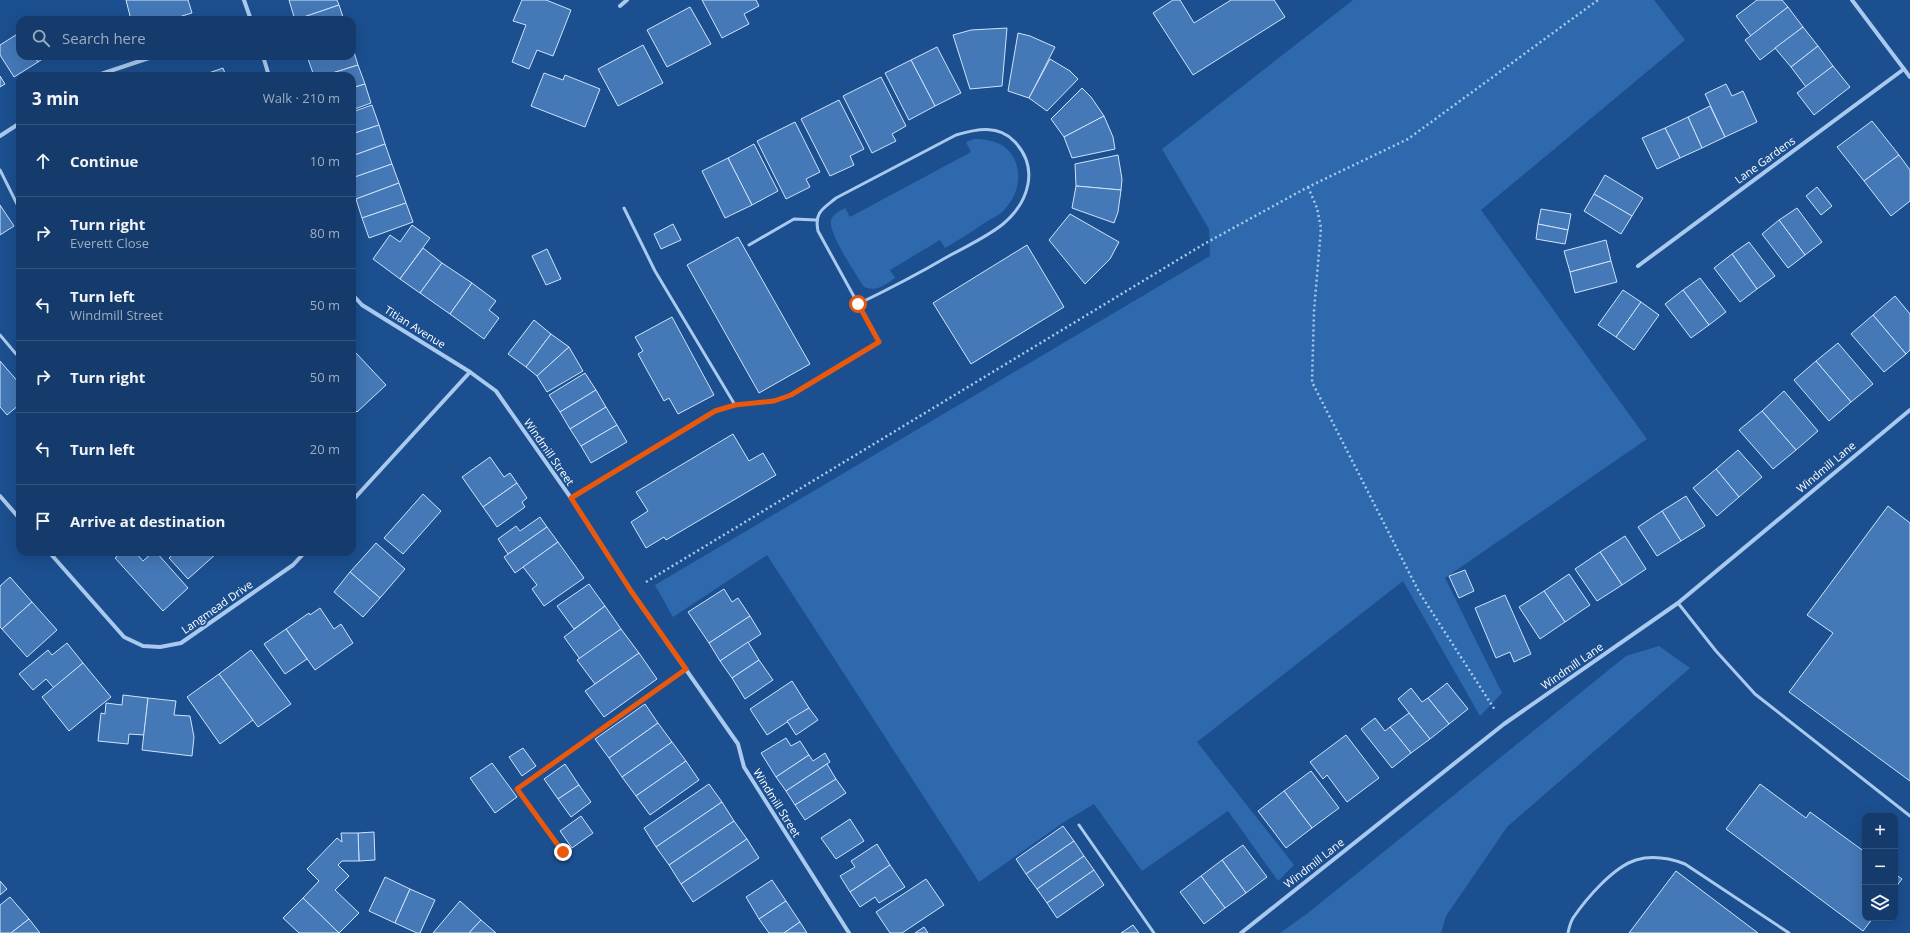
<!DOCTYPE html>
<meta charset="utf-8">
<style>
:root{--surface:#143b6b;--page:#1d4271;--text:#f1f3f6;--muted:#9dadc1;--line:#33557e}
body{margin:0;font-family:"Open Sans",sans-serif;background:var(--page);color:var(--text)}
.controls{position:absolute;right:12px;bottom:12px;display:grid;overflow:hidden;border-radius:8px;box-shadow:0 4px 16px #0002}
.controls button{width:36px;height:36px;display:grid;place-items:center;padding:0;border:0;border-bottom:1px solid var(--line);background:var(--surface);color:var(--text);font:20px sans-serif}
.stop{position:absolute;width:12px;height:12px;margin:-9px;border:3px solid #ea580c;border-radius:50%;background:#fff}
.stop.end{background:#ea580c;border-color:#fff;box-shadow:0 1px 4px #0008}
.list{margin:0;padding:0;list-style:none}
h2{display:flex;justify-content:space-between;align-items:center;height:52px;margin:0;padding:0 16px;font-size:17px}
h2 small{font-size:13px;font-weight:400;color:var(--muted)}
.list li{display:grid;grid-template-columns:26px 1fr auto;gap:12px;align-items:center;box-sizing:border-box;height:72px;padding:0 16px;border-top:1px solid var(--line)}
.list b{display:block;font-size:15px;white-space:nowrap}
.list p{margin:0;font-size:13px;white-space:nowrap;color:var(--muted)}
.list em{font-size:13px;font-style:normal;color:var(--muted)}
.icon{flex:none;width:22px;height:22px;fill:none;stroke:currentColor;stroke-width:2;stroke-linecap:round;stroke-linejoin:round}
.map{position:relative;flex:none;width:1910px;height:933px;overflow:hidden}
.search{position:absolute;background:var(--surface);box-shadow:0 4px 16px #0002;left:16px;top:16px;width:340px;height:44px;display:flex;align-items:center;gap:10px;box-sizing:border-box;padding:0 14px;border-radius:12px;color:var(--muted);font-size:15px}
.panel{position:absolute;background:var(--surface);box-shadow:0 4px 16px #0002;left:16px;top:72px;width:340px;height:484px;border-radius:12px}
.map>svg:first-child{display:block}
.green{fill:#2e69ad}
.building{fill:#4478b7;stroke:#cfe3fa}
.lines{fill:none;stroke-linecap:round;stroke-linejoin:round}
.path{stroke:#a9c9ee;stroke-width:2.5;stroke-dasharray:2 3;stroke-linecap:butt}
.lane{stroke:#a9c9ee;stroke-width:3}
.street{stroke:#a9c9ee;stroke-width:4}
.route{stroke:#ea580c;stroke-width:5}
.labels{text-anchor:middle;stroke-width:4;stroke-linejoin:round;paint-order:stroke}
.street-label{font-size:11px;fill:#fff;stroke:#1b4f8f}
</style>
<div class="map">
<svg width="1910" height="933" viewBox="0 0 1910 933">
<rect width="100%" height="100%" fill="#1b4f8f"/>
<g class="green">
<path d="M1353,0H1654L1685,40L1481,210L1647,439L1445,578L1502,693L1480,716L1403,581L1197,742L1294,865L1278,881L1228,811L1142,871L1094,804L1064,822L979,882L767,555L673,617L655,585L1210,256L1209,229L1162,149Z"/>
<path d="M974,139C988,139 1004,142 1012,155C1023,172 1019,195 1004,210C1000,215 992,218 986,222C973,231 959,240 945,248L940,240L890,270L895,278C885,285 877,292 864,287C856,274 828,233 831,220C833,214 840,211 845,208L850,217L971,152L966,142Z"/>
<path d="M1659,646L1690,668L1507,827L1446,916L1441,933H1280L1308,913L1626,656Z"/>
</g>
<g class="building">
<path d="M126,0H188L192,13L169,20H131Z"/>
<path d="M289,0H337L339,5L295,20Z"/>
<path d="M522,0H546L571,10L553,56L537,50L529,69L512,62L526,25L513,21Z"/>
<path d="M702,0H756L759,6L744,14L749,24L722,38Z"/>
<path d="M1173,0H1180L1194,23L1231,0H1274L1285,17L1193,75L1153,13Z"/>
<path d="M1757,0H1782L1788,7L1751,36L1736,16Z"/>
<path d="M339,5L344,20H295Z"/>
<path d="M690,7L711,44L667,67L647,30Z"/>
<path d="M1788,7L1803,27L1760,60L1745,40Z"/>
<path d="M1803,27L1818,46L1791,67L1775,48Z"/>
<path d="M1007,28L1002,86L970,89L953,35L971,30Z"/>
<path d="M19,33L20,56H34L38,62L14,77L0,55V45Z"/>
<path d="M1018,33L1030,36L1055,47L1029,98L1008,91Z"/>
<path d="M643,45L663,83L618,106L598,69Z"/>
<path d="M352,46L358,65L323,76H314L308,59L318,56H352Z"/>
<path d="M1818,46L1833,66L1806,87L1791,67Z"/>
<path d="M937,47L961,93L935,106L911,60Z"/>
<path d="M34,56H47L38,62Z"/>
<path d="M1050,59L1070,71L1078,79L1047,111L1029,98Z"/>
<path d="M911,60L935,106L909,120L885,73Z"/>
<path d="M358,65L365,84L352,88V76H323Z"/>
<path d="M1833,66L1850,87L1814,115L1797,93Z"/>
<path d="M223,68L226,76H200Z"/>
<path d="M544,73L563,80L565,75L600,89L585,127L531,106Z"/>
<path d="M0,76L5,84L0,87Z"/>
<path d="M881,77L906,126L892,134L896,141L872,153L843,96Z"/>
<path d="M365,84L371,103L352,110V88Z"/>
<path d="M1726,84L1732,96L1743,91L1757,122L1725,137L1705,94Z"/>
<path d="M1082,88L1091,97L1104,116L1064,137L1051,119Z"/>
<path d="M839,100L864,149L850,156L854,165L830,176L801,119Z"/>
<path d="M372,105L379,125L352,134V112Z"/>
<path d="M1710,106L1725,137L1702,148L1688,117Z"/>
<path d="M1104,116L1113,137L1115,149L1072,158L1064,137Z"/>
<path d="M1688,117L1702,148L1680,158L1665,128Z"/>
<path d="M1872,121L1899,155L1864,181L1837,147Z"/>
<path d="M795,122L820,172L806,179L810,187L786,199L757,141Z"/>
<path d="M379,125L385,144L352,156V134Z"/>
<path d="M1665,128L1680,158L1657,169L1642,138Z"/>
<path d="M385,144L392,164L352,178V156Z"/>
<path d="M754,144L778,191L752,205L728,158Z"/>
<path d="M1118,155L1122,179L1121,190L1076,186L1075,164Z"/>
<path d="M1899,155L1910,170V201L1891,216L1864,181Z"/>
<path d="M728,158L752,205L725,218L702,171Z"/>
<path d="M392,164L399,183L356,199L352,188V178Z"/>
<path d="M1605,175L1643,198L1632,216L1594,194Z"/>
<path d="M399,183L406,203L362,218L356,199Z"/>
<path d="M1076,186L1121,190L1118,212L1114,223L1072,208Z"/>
<path d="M1817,187L1832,206L1821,215L1806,196Z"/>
<path d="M1594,194L1632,216L1621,234L1584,211Z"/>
<path d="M406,203L413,222L369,238L362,218Z"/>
<path d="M0,205L14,226L0,235Z"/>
<path d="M1797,208L1822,242L1805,255L1779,220Z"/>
<path d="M1541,209L1571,214L1568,230L1538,224Z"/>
<path d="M1070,214L1119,242L1110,259L1085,284L1049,240Z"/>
<path d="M1779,220L1805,255L1788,268L1762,234Z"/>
<path d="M673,224L681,240L661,249L654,234Z"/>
<path d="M1538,224L1568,230L1565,244L1536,239Z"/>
<path d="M412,225L430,238L400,279L373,259L390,235L400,242Z"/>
<path d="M738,237L810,364L759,393L687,265Z"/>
<path d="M1606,240L1611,261L1570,272L1564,251Z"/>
<path d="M1749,242L1775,276L1757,289L1732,254Z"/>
<path d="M1027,245L1064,307L971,364L933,303Z"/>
<path d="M423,248L442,263L420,293L400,279Z"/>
<path d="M547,249L561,279L546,285L532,256Z"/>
<path d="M1732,254L1757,289L1740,302L1714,268Z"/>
<path d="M1611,261L1617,282L1575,293L1570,272Z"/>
<path d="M442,263L472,283L450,314L420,293Z"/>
<path d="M1700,278L1726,312L1709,325L1683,290Z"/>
<path d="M472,283L496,301L489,310L499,318L484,339L450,314Z"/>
<path d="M1623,290L1641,302L1616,337L1598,325Z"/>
<path d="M1683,290L1709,325L1691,338L1665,304Z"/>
<path d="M1895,296L1910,314V350L1906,354L1873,315Z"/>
<path d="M1641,302L1659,315L1634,350L1616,337Z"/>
<path d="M1873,315L1906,354L1884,372L1851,334Z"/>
<path d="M672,317L714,395L678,414L669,398L664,401L638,354L643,351L635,337Z"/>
<path d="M534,320L551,334L526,367L508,354Z"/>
<path d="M551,334L569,347L537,376L526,367Z"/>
<path d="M1838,343L1873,384L1851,402L1816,361Z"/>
<path d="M569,347L583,371L547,392L537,376Z"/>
<path d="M356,353L386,385L357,412L352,407V357Z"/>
<path d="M0,361L20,384V404L7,415L0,407Z"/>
<path d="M1816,361L1851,402L1829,421L1794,380Z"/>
<path d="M585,373L596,390L560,412L549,395Z"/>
<path d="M596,390L606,407L570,429L560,412Z"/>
<path d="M1784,391L1818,431L1796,450L1762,411Z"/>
<path d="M606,407L617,425L581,446L570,429Z"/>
<path d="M1762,411L1796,450L1773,469L1739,430Z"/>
<path d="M617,425L627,442L591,463L581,446Z"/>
<path d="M733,434L749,461L763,453L776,475L666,540L664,537L646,548L631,522L648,511L636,492Z"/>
<path d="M1738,450L1762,477L1739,497L1716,469Z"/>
<path d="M490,457L504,477L510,473L517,483L483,507L462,477Z"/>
<path d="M1716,469L1739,497L1717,516L1693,488Z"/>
<path d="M517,483L527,498L522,502L525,507L497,527L483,507Z"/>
<path d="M423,494L441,511L403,554L384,538Z"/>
<path d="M1686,496L1705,526L1681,541L1662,511Z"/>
<path d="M1888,506L1910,523V781L1789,692L1833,633L1807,615Z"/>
<path d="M1662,511L1681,541L1657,556L1638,527Z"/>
<path d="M540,517L547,527L508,554L498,539L516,526L520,531Z"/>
<path d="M547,527L558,542L515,573L504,557Z"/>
<path d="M1625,536L1646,569L1622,585L1600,552Z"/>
<path d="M558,542L584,578L544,606L532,589L537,585L523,567Z"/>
<path d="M376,543L405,569L380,598L350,572Z"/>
<path d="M122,552H135L143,561L153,552H156L188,588L163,611L115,558Z"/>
<path d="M176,552H216L217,553L188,579L169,558Z"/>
<path d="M1600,552L1622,585L1597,601L1575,569Z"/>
<path d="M1465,570L1474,591L1459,598L1449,576Z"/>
<path d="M350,572L380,598L363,617L334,592Z"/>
<path d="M1569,574L1590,605L1565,622L1544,591Z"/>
<path d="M10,577L32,602L2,629L0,627V586Z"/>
<path d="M589,584L605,606L574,629L557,606Z"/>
<path d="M724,589L732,602L738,598L750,616L709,643L688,612Z"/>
<path d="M1544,591L1565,622L1540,639L1519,607Z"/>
<path d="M1505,595L1531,654L1514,662L1510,652L1496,658L1475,608Z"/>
<path d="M32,602L57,630L27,657L2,629Z"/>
<path d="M605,606L621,629L580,659L564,637Z"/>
<path d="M320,608L334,629L341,624L353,643L315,670L286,629L309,613L310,615Z"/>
<path d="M750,616L761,634L720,661L709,643Z"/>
<path d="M286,629L307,659L285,674L264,644Z"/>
<path d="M621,629L639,653L595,684L577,660Z"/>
<path d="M748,642L759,660L732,678L720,661Z"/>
<path d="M67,643L83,663L54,688L46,679L33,690L19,674L48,650L52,655Z"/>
<path d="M251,650L291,704L258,727L219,674Z"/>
<path d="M639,653L657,679L604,717L585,691Z"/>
<path d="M759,660L773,680L745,699L732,678Z"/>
<path d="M83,663L111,697L69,731L42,697Z"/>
<path d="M219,674L253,720L220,744L187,697Z"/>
<path d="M792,681L809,708L767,735L750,709Z"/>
<path d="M1447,683L1468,709L1449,724L1428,698Z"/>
<path d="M1411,688L1422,702L1428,698L1449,724L1430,739L1398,699Z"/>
<path d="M123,695L148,698L144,735L129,734L128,744L98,741L101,713L105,714L106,703L122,705Z"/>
<path d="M148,698L176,701L174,715L190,716L194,737L192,756L142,750Z"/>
<path d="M645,704L658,723L609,758L595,739Z"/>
<path d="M809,708L818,720L796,735L787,721Z"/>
<path d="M1409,713L1430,739L1411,753L1390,727Z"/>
<path d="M1375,718L1385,731L1390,727L1411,753L1392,768L1361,729Z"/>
<path d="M658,723L672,742L622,777L609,758Z"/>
<path d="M1346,735L1379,778L1347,802L1327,775L1323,779L1310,762Z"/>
<path d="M786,738L791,746L800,741L809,755L776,777L761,753Z"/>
<path d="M672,742L686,761L636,796L622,777Z"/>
<path d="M523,748L536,766L522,776L509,757Z"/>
<path d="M825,753L830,762L786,791L776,777L809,755L813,761Z"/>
<path d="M686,761L699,780L650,815L636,796Z"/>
<path d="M492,763L517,797L495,813L470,778Z"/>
<path d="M565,764L579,785L558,799L544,779Z"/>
<path d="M827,764L836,779L795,805L786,791Z"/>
<path d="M1311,771L1339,808L1312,828L1284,791Z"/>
<path d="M836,779L846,793L805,820L795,805Z"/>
<path d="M709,784L722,802L656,847L644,828Z"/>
<path d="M1760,784L1806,818L1810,812L1865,852V918H1873L1863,931L1726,829Z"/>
<path d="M579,785L591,802L571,817L558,799Z"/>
<path d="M1284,791L1312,828L1286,848L1258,811Z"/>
<path d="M722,802L734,821L669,865L656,847Z"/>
<path d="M581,816L593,833L572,848L560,831Z"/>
<path d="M850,819L864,841L836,859L821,838Z"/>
<path d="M734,821L747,839L681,884L669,865Z"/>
<path d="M1063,826L1074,841L1026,874L1016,859Z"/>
<path d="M374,832L375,860L359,861L358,833Z"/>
<path d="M341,833H358L359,861H342L338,865L349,876L335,890L359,913L339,933L303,898L319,881L307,869L337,838L342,842Z"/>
<path d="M747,839L759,858L693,902L681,884Z"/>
<path d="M1074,841L1084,856L1037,889L1026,874Z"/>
<path d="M877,844L890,865L850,892L840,876L855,867L851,861Z"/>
<path d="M1243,845L1267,877L1246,893L1222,860Z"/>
<path d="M1084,856L1094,870L1047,903L1037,889Z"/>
<path d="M1222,860L1246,893L1225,908L1201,876Z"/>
<path d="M890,865L905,887L879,903L875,897L860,907L850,892Z"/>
<path d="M1094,870L1104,885L1057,918L1047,903Z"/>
<path d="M1676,871L1758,933H1629Z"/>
<path d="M1895,874L1902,879L1895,888Z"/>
<path d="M1201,876L1225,908L1204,924L1180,892Z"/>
<path d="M385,877L410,889L395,923L369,911Z"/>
<path d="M926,879L944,905L902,933H890L876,912Z"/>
<path d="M772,880L786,901L759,919L746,897Z"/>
<path d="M0,881L7,889L0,895Z"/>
<path d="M410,889L435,900L420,933H417L395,923Z"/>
<path d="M10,897L29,919L11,933H0V905Z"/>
<path d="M303,898L339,933H299L283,918Z"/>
<path d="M460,901L481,920L469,933H433Z"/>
<path d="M786,901L800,922L784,933H769L759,919Z"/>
<path d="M29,919L40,933H11Z"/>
<path d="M481,920L496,933H469Z"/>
<path d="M800,922L807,933H784Z"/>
<path d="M1133,925L1139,933H1121Z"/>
<path d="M924,927L928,933H915Z"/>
</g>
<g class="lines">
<g class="path">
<path d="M1308,187L1317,208L1321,228L1314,311L1312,382L1419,592L1495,710"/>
<path d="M646,582L1204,244L1308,187L1408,139L1598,0"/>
</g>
<g class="lane">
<path d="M0,170L20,210"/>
<path d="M624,208L655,271L735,405"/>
<path d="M749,245L794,219L816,220"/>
<path d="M0,335L16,354L20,355"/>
<path d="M571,498L715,411L735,405L774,401L791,395L879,342L818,231C814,212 823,209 836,198L956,135C976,129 999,124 1015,142C1040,169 1028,203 1003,224C987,237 965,247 947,257C918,274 889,289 858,304"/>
<path d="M1678,603L1716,651L1755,694L1910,816"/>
<path d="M1079,825L1154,933"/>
<path d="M563,852L517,789L686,669"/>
<path d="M1568,933C1569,928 1570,923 1573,918C1586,899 1613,867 1636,860C1653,855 1669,858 1685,864L1789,933"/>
</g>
<g class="street">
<path d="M244,0L251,20"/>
<path d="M1852,0L1910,77"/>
<path d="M620,6L627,0"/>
<path d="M263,56L269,76"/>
<path d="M95,76L155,56"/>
<path d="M0,136L20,123"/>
<path d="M1638,266L1904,69"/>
<path d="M352,294L362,305L470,372L496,391L571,498L631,591L738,744L744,767L849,933"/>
<path d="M0,496L20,519"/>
<path d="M352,501L470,372"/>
<path d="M49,552L124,637L143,646L160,647L181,643L293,565L305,552"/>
<path d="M1241,933L1504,724L1678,603L1910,410"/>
</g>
</g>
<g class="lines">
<path class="route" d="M563,852L517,789L686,669L631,591L571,498L715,411L735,405L774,401L791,395L879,342L858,304"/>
</g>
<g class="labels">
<g class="street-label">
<text transform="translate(1765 160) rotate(-36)" y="4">Lane Gardens</text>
<text transform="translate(415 327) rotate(32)" y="4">Titian Avenue</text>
<text transform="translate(549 452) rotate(55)" y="4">Windmill Street</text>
<text transform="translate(1826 467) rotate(-40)" y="4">Windmill Lane</text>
<text transform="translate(217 607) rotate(-35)" y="4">Langmead Drive</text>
<text transform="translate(1572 666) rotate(-35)" y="4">Windmill Lane</text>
<text transform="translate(777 803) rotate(58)" y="4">Windmill Street</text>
<text transform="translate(1314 863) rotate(-38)" y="4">Windmill Lane</text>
</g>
</g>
</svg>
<div class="controls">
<button>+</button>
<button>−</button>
<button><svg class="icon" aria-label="layers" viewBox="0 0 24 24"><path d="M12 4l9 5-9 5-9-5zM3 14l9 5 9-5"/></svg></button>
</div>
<div class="stop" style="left:858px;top:304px"></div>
<div class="stop end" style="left:563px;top:852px"></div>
<div class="search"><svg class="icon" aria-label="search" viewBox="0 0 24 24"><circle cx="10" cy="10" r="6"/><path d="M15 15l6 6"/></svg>Search here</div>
<section class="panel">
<h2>3 min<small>Walk · 210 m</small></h2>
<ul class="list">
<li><svg class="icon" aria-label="ahead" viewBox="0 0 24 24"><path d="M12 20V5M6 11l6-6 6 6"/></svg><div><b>Continue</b></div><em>10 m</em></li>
<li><svg class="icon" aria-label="right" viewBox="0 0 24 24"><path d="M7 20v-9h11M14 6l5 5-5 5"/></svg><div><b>Turn right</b><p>Everett Close</p></div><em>80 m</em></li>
<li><svg class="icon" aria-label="left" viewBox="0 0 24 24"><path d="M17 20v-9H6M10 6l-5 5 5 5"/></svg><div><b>Turn left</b><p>Windmill Street</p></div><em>50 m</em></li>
<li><svg class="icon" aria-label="right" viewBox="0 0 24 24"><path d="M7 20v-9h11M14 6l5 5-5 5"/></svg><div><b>Turn right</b></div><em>50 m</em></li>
<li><svg class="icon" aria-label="left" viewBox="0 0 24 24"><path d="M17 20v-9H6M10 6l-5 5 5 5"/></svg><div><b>Turn left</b></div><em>20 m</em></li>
<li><svg class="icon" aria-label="arrive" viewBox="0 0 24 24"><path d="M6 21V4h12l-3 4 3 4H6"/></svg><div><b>Arrive at destination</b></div></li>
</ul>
</section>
</div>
